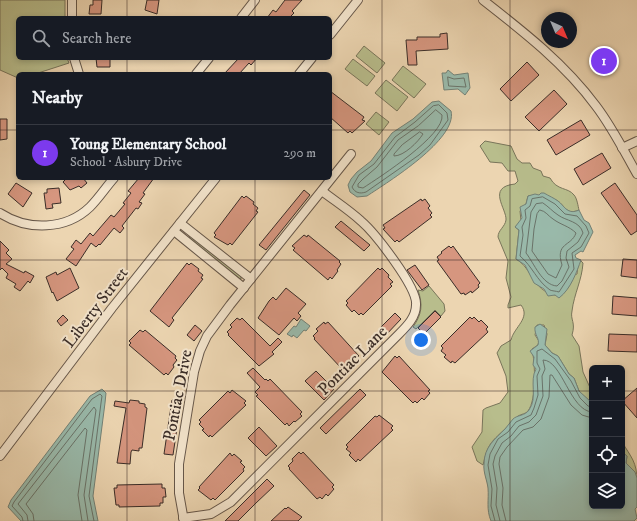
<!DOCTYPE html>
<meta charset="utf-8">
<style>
:root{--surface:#171b24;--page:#242831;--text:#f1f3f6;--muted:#9ea1a6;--line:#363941;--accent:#7c3aed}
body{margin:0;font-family:"IM FELL DW Pica",serif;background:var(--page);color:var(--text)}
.controls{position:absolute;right:12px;bottom:12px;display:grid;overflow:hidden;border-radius:6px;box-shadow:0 2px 6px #0003}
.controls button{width:36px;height:36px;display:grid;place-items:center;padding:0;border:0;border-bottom:1px solid var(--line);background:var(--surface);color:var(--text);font:20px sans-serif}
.compass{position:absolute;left:541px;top:12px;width:36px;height:36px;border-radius:50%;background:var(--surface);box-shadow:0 2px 6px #0003;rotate:136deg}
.you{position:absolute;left:421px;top:340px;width:14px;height:14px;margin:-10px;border:3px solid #fff;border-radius:50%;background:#1a73e8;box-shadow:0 0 0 6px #1a73e833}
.badge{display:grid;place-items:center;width:26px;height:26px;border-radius:50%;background:var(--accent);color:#fff;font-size:13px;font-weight:700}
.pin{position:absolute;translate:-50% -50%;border:2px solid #fff;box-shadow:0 1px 4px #0006}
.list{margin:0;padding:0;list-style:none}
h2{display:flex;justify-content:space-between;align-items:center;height:52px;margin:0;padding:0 16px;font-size:17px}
h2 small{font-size:13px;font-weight:400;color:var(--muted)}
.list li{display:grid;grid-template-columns:26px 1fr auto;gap:12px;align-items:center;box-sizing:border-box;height:56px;padding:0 16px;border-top:1px solid var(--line)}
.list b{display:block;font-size:15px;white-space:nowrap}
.list p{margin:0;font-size:13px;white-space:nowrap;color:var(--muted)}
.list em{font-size:13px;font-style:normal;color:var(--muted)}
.icon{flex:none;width:22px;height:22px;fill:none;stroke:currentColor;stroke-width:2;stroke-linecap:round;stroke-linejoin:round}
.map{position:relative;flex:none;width:637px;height:521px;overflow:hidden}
.search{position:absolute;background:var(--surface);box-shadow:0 2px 6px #0003;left:16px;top:16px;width:316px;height:44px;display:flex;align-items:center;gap:10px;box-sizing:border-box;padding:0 14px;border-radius:6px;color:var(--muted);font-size:15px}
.panel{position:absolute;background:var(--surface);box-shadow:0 2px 6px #0003;left:16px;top:72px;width:316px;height:108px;border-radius:6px}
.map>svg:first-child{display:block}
.green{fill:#b8bd8c;stroke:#79755a}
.water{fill:#99b9aa;stroke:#738176}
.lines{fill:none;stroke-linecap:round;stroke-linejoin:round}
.shore{stroke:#6a7369;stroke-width:1}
.building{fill:#d6967f;stroke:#3a2d28}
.minor-casing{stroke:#66574a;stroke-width:10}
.minor{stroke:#f3e4cc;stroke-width:8}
.grid{fill:none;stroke:#3a2d28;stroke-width:1;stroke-opacity:0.55}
.labels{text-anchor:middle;stroke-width:4;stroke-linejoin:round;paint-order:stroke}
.street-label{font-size:17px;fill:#3a2d28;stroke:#f3e4cc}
</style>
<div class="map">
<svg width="637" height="521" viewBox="0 0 637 521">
<rect width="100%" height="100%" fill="#ecd5b1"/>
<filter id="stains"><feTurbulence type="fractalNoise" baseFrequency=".005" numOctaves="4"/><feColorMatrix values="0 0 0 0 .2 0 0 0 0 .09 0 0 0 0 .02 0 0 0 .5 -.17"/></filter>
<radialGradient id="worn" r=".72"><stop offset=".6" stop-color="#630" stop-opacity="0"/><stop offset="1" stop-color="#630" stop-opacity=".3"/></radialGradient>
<g class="green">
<path d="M0,0H65V18H18V58H67L69,63L35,74H18V78L0,70Z"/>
<path d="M364,46L385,63L377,73L356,56Z"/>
<path d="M353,59L375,76L367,86L345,69Z"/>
<path d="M403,66L426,84L414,98L392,80Z"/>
<path d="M386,80L408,97L397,111L375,93Z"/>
<path d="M376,112L389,122L379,135L366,124Z"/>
<path d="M485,141L511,146L517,159L522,163H530L533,168L541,171L543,176L550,178C557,191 568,187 574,195C577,198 578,206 579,210C565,216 565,204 556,200C547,196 537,196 528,196L526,204L520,211L521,221L515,227L519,230L516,259C533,269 532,290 555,295L568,288L574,275L577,274L578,264L581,261L583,263C582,280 574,294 572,311C570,320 576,322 572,335L579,346L583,372L592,392V406L579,391L574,378L569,374L558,356L552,353L545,345L547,334L544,325H537L535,335L539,341L538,345L532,349C535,362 537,399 528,411C526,414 521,414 518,416C513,420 509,425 505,429C490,443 488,444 483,465L477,461L472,447L482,432L483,410L486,408L500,403L508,392L506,376L497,353L501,346L511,340C514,327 531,318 521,305L508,308V305L511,297L506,278L508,261L498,237C498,230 505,227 506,220C507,209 486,187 515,184L518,181L515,171H508L502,163L490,162L480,146Z"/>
<path d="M190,236L241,276V279H240L189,239Z"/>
<path d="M429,286L444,304L445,311L441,316L435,310L416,329L413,327C422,314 423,305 418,290L423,291Z"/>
<path d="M622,442C631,457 637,462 637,481L632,469L626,463L627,456L622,452Z"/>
</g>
<g class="water">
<path d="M448,70L454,75L468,73L470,88L465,95L458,89L444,90L442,73H446Z"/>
<path d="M439,101L451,111C458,139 388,182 367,196L357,197L350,192L348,185L351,179L357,172L371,161L392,133L413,119L432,102Z"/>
<path d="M541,193H544C549,196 554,198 558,201C565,207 568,215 579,210L584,220L589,223L593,232L583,252L581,251L575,255L576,258L581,260C577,271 571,289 559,298L555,295L548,296L544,289L534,283L525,265L516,259L519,230L515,227L522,218L520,207L526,204L528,196L535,194L539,195Z"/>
<path d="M301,319L310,326L306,331L304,330L297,338L293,335L292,337L287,334L294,326L296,327Z"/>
<path d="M540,324L547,329L545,345L552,353L558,356L569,374L574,378L579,391L590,401L592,406V506H622V452L627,456L626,463L635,472L637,478V507L635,509L637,518L634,521H491C486,509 489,500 488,488C487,480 483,472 484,464C484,447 495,439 505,429C508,426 510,422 513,419C517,415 525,416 529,410C538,398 529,381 536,369L533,365L534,357L530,351L538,345C540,338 534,335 535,327Z"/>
<path d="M102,389L106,393L105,403L93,496L98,521H21L8,507L11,500L90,396Z"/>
</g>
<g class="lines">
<g class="shore">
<path d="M448,77L454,79L464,78L466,87L449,86Z"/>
<path d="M439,105L447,113L448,120L430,145L419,155L366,192C360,194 355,193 352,187L359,175L374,164L395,137L415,122L433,106Z"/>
<path d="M436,110L442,115C445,135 380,177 363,188L358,187V184L363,179L377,167L398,140L418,126Z"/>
<path d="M420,132L423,134C418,142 404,156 394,156V154L402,145Z"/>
<path d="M543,197L555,204L565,214L577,216L586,226L589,233L581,247L572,253L574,269L559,292C556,291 552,291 550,290C536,280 533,267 520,256L523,235L522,227L526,218L525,210L530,206L532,199Z"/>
<path d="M543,203C549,207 552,211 558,215C566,221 580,221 583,233L578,242L567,251L566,258L569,267L562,281L557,286C542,285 534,263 526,253L531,212L536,204Z"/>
<path d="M540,210C546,211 548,216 553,219C561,225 569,226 576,233C571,247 555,242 562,265L556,278L548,274L532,251L534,229L537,214Z"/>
<path d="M23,521L22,517L12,506L14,502L92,399L100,394L102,396L101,403L89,496L94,521"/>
<path d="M28,521L27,515L18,504L94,407L96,410L84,495L88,521"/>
<path d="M34,521L33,514L26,504L85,428L87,430L78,495L82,521"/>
<path d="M495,521L491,506L492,489L488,465L490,454L498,439L508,432L516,422L531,415L534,408L538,395L537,376L540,369L537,363V351L542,349L555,359L571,381L580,398L588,406L592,407"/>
<path d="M500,521L496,505L497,488L493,464L495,456L502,443L511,436L519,426L529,422L536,415L543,396L542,376L545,369L543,360C562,360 570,411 592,412"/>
<path d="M506,521L502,505L503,488L499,464L500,457L507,447L523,430L533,427L541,419L549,397L550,375H552L571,405L582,415L592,418"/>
</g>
</g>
<g class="building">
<path d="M93,0H102L101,14H89L90,5H93Z"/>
<path d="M147,0H159L157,14L145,10Z"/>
<path d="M285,0H302L292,11L294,13L289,18H267L273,10L276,12Z"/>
<path d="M447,33L448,49L416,51L417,65H408L406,40H417V37H440V34Z"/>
<path d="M96,58H110V67H97Z"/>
<path d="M239,58H257L251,65L249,63L239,74H224Z"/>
<path d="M527,62L539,75L511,101L500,89Z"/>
<path d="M554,90L567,104L539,131L525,117Z"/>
<path d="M330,91L364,117L362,120L365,121L352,133L350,131L348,133L330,117Z"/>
<path d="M0,119H7V139L0,140Z"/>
<path d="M581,120L590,135L556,155L547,140Z"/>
<path d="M602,153L611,168L583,185L574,169Z"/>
<path d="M67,178H83L87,183L81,188L79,186L70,190L63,182Z"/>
<path d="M139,178H154L143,193L145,194L139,202L142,203L138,209L136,208L122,226L124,228L120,233L114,228L100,245L99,244L96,247L91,243L76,266L66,259L74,249L71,247L76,240L81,244L90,233L93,236L111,215L114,217L125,204L123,203L131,193L128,191Z"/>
<path d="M16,183L32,193L23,207L8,194Z"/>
<path d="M615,183L637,215V231L631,235L601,193Z"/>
<path d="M59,188L61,203L52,204L53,208L46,209L44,193H47V189Z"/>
<path d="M304,190L310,195L266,250L259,245Z"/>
<path d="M242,196L244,198L246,196L254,202L253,204L258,208L256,211L258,212L232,245L230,243L228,245L214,237L216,235L214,233Z"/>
<path d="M421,199L422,201L425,199L430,206L428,208L432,213L430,215L432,217L399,242L397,240L395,242L383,229L385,228L383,225Z"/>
<path d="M341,221L370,245L364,251L335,227Z"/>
<path d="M304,235L307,237L308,235L340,261L339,262L341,264L337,270L338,271L332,279L330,277L328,280L293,250L295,248L292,246Z"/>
<path d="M0,241L9,250L6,253L12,259L6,264L24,273L25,271L34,276L30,283L28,281L20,291L14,287L16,284L6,278L8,274L2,268L0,270Z"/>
<path d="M449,246L451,248L453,246L480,283L478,285L479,287L472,293L471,291L465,295L464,293L461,294L437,261L439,260L437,257L442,253L441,252Z"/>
<path d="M623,259L637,260V278L621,276Z"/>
<path d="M187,263L189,265L191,263L199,269L198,271L203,275L201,278L203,279L172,318L174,320L169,327L150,311Z"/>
<path d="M415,265L429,285L422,290L407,270Z"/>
<path d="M70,268L79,288L57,301L53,292L52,293L46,277L56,272L57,275Z"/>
<path d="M378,268L380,270L382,268L389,275L388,277L393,282L390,284L392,286L363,315L361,313L359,315L354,310L352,312L346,305L348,303L346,301Z"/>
<path d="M286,288L306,304L298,313L301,316L297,321L294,318L279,335L258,318L269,301L273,297L276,300Z"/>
<path d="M613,296L637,298V316L612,314Z"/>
<path d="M435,311L441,317L424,334L418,328Z"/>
<path d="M395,313L401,319L384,337L378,330Z"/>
<path d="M63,315L68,320L61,326L57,321Z"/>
<path d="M470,317L472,319L474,317L479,322L481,320L488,327L486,329L488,332L455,363L452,361L451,363L444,357L446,355L441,351L443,348L441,346Z"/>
<path d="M237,318L240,320L242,318L270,346L278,338L282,342L272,352L274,354L259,366L228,335L229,334L227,332L232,327L230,325Z"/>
<path d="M324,322L325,324L328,322L359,356L357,357L359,359L352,366L351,364L346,369L344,367L342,369L314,339L315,338L313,336L318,331L316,329Z"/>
<path d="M195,325L202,331L194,341L187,335Z"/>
<path d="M140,330L143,332L145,330L176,356L175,358L177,360L173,365L174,367L168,375L166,373L164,375L129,345L131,343L129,341Z"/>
<path d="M609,334L637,335V352L608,351Z"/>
<path d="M395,356L397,358L399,356L430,390L428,391L430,393L424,400L422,398L417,403L415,401L413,403L382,372Z"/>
<path d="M253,368L265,380L266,379L268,381L270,379L302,412L300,414L302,416L295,422L294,421L289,426L287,423L285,425L256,396L258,395L255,392L260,387L247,373Z"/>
<path d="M316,371L334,389L324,400L305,381Z"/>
<path d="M637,388V418L622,401Z"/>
<path d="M360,389L366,395L326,434L320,428Z"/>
<path d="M232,390L246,401L244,403L246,405L212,437L210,435L209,437L202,430L204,429L199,424L201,422L199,420L228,391L230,393Z"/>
<path d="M130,400L139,401V403L145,404V407L147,408L142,448H139V451L132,450L131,452L130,464L117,463L126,408L114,406L115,401L129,403Z"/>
<path d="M172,400L181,401L173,455L164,454Z"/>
<path d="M379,415L393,426L391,428L393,430L360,461L358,459L356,462L349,455L351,453L346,449L348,447L346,445L375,416L377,417Z"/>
<path d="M259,427L277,446L266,456L248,438Z"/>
<path d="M299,452L301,454L303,452L334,485L332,487L334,489L328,496L326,494L322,499L320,497L317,499L289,469L290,468L288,466L293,461L292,459Z"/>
<path d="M230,453L232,456L234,454L242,461L240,462L245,467L243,469L244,471L215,500L213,498L211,500L198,490L200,488L199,487Z"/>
<path d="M267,479L274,486L256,503L238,521H225Z"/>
<path d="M162,484V488H165L166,497H163V503H160V506L119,507V505H116L114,488H117V485Z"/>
<path d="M288,507L302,517L298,521H271L285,508L286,509Z"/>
</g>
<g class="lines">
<defs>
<g id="minor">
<path d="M483,0C524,32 565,64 596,106C612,127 624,151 637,174"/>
<path d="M72,18V0"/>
<path d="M241,18L255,0"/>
<path d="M330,35L358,0"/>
<path d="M74,58L79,74"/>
<path d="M196,74L209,58"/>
<path d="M299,74L312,58"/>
<path d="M622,148L637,141"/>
<path d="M0,213C28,231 66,230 90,207C99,198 106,187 114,178"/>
<path d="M180,223L251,279"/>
<path d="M174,231L244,288"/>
<path d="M0,456L112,308L216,178"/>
<path d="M183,518L211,514L231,502L399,334C407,326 416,317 416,305C418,288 375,233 361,221C349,210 335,201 322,191"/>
<path d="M184,521L179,493V464L194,372L200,351L207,336L230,305L351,154"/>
</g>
</defs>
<use href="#minor" class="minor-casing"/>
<use href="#minor" class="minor"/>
</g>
<path class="grid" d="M127,0V18M255,0V18M382,0V521M510,0V521M127,58V74M255,58V74M0,130H18M330,130H637M127,178V521M255,178V521M0,260H637M0,391H592M622,391H637"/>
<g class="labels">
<g class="street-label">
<text transform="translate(95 307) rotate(-53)" y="6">Liberty Street</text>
<text transform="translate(352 360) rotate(-45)" y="6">Pontiac Lane</text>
<text transform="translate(177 395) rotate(-79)" y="6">Pontiac Drive</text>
</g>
</g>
<rect width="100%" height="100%" filter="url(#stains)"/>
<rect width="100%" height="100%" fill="url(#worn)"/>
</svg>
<div class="controls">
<button>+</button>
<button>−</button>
<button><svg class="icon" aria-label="locate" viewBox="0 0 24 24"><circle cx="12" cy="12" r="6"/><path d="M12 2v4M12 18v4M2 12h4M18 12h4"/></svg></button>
<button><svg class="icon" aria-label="layers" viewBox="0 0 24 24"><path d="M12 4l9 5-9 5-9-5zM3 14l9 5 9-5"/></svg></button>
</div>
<svg class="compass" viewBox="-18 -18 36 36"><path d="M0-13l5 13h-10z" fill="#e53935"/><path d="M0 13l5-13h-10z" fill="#9ea1a6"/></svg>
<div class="you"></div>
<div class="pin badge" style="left:604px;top:61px">1</div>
<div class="search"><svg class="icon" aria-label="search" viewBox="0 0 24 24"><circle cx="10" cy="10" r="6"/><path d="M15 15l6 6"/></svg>Search here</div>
<section class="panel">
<h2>Nearby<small></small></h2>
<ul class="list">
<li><span class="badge">1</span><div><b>Young Elementary School</b><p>School · Asbury Drive</p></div><em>290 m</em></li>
</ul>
</section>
</div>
